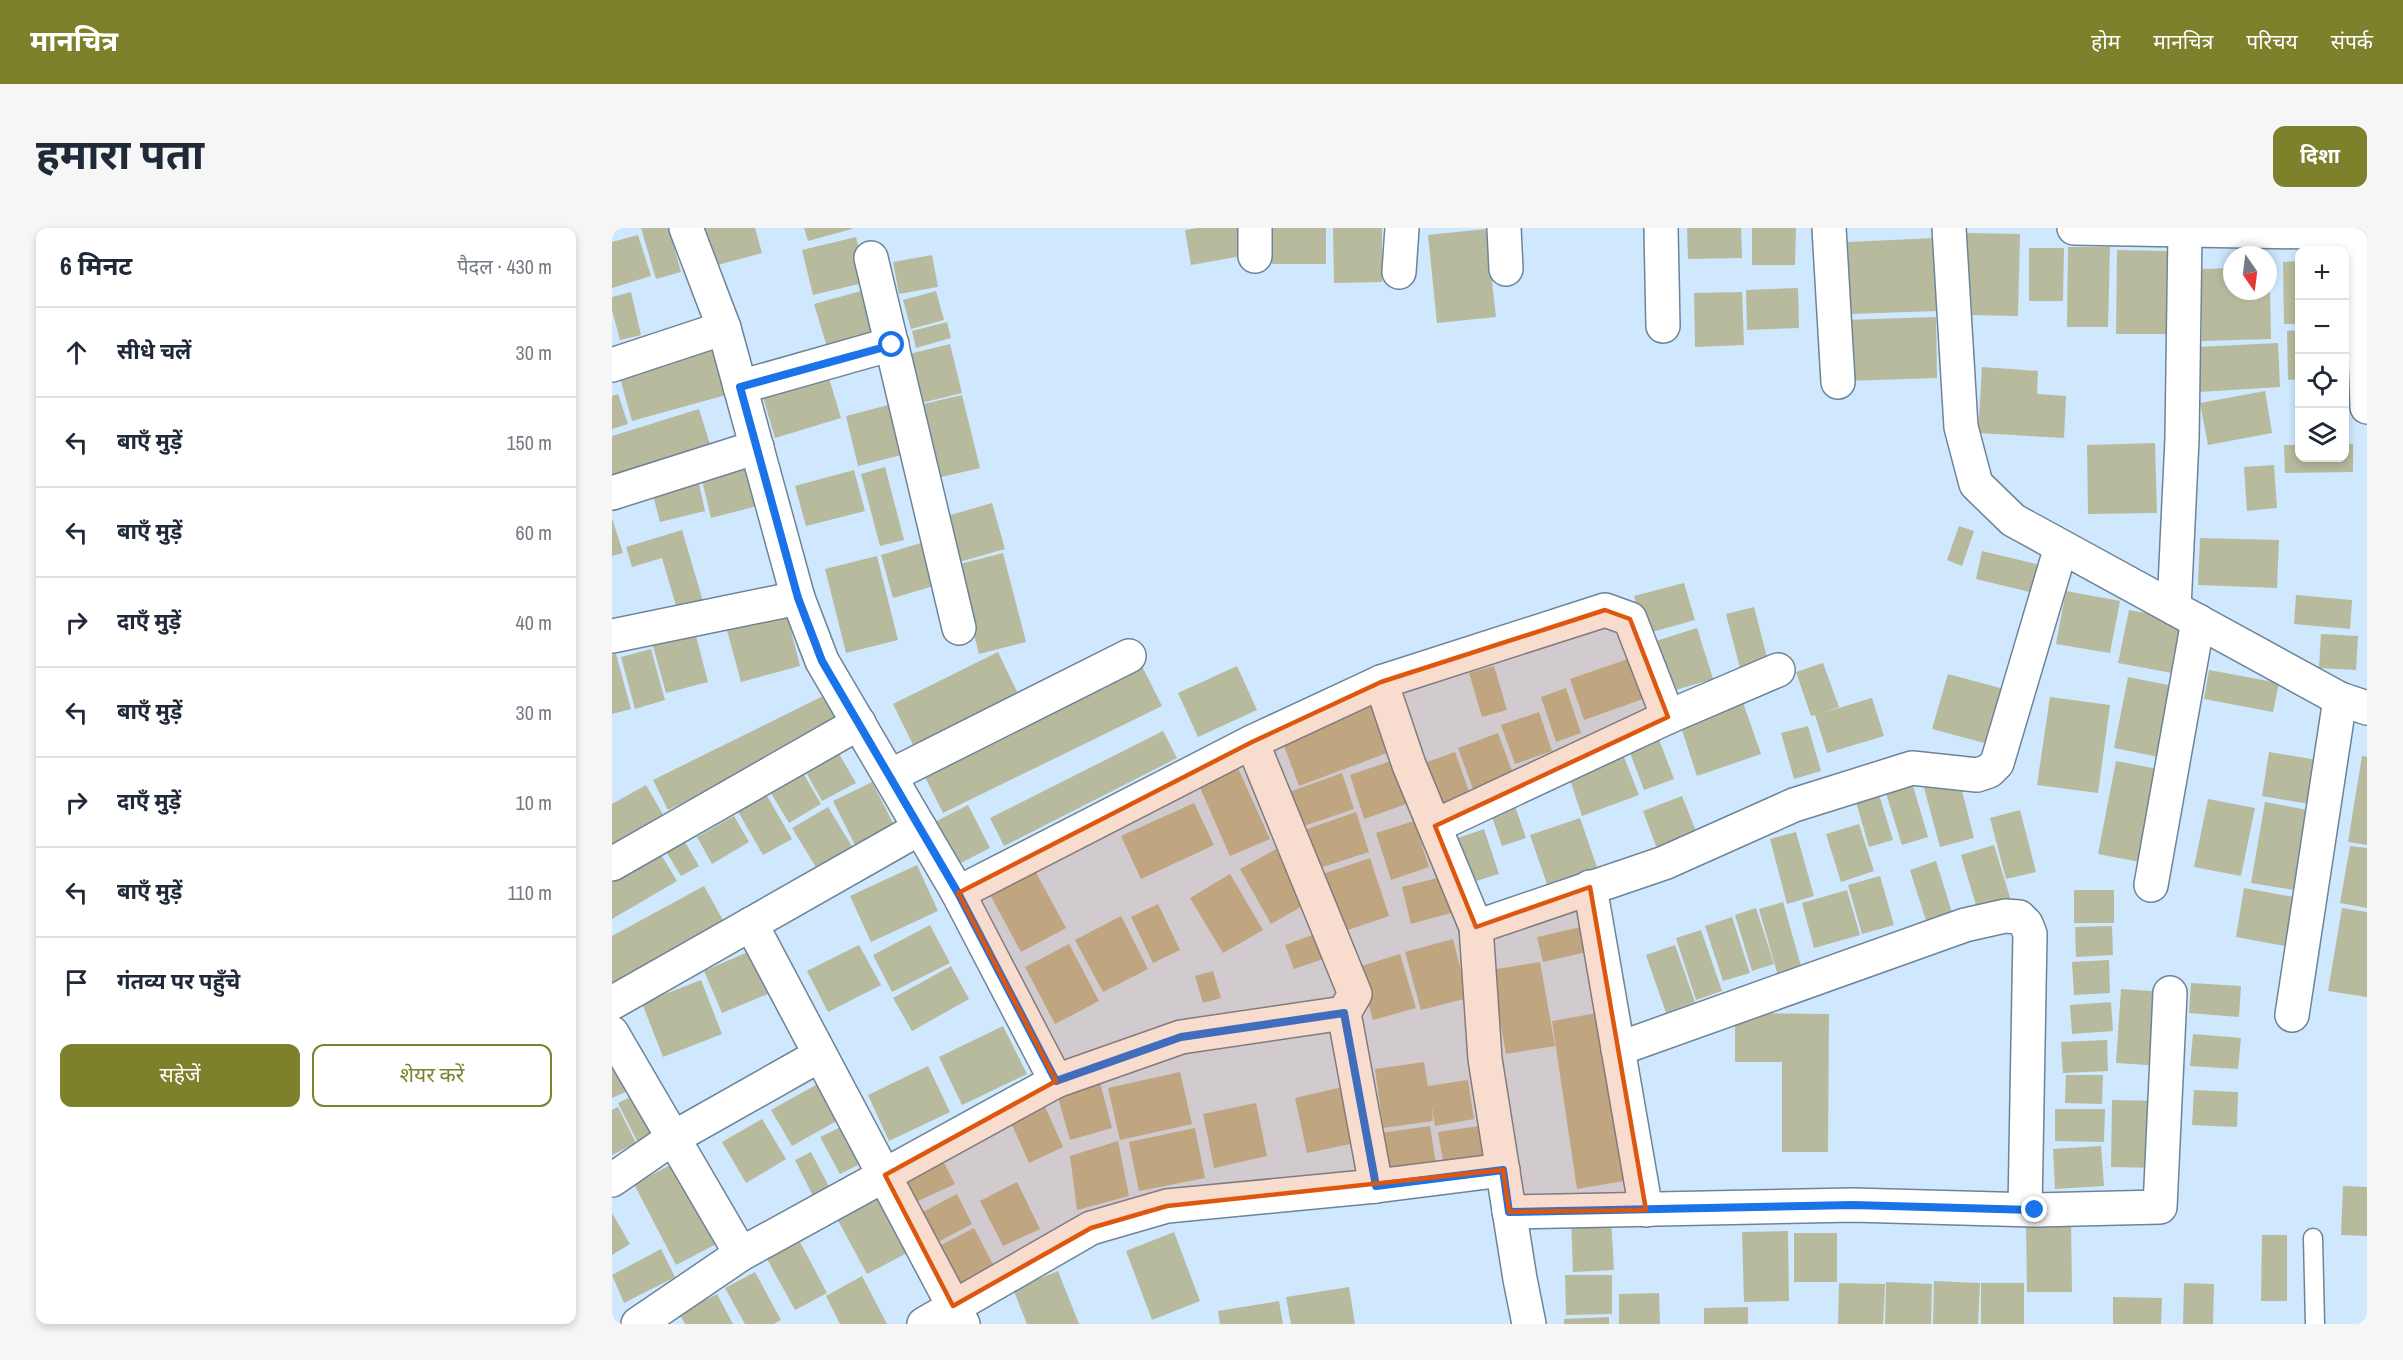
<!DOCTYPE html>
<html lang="hi">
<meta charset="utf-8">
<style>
:root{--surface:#fff;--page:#f6f6f7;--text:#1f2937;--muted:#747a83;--line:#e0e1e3;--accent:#7e812b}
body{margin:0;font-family:"Archivo Narrow","Noto Sans Devanagari",sans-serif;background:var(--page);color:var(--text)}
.controls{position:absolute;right:18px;top:18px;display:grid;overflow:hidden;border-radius:12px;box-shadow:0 3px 9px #0003}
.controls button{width:54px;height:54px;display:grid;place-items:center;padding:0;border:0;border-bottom:2px solid var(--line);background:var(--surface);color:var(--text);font:30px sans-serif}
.compass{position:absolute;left:1611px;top:18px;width:54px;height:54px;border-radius:50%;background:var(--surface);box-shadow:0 3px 9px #0003;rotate:166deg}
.stop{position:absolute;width:18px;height:18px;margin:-14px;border:4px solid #1a73e8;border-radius:50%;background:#fff}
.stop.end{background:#1a73e8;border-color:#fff;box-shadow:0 2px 6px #0008}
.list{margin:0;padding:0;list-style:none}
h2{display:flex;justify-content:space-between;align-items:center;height:78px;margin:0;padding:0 24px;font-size:26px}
h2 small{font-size:20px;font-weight:400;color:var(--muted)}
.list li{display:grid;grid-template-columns:39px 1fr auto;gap:18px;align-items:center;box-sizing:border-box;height:90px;padding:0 24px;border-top:2px solid var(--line)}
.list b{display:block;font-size:22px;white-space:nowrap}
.list em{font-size:20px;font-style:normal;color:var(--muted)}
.actions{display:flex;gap:12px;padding:18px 24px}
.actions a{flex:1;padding:14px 0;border:2px solid var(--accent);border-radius:12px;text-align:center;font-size:21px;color:var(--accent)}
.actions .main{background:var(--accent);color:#fff}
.icon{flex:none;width:33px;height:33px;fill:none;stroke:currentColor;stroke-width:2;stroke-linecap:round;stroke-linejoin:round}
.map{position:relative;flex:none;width:1755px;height:1096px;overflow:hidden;border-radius:12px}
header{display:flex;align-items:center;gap:36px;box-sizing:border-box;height:84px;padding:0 30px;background:var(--accent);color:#fff}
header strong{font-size:28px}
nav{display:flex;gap:33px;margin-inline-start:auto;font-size:21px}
.intro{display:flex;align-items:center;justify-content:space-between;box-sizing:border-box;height:144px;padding:0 36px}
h1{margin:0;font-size:42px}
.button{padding:15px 27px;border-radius:12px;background:var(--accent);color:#fff;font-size:21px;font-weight:700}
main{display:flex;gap:36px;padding:0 36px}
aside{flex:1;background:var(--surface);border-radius:12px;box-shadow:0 3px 9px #0003}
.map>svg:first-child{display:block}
.building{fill:#b8ba9d}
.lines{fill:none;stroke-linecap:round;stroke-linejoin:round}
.lane-casing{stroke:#6d8498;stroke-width:21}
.street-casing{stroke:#6d8498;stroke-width:36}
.lane{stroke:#fff;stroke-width:18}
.street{stroke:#fff;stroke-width:33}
.route{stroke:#1a73e8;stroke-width:8}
.marked{fill:#de570e;fill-opacity:0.2;stroke:#de570e;stroke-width:4.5;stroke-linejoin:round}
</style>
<header>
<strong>मानचित्र</strong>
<nav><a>होम</a><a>मानचित्र</a><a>परिचय</a><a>संपर्क</a></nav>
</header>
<div class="intro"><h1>हमारा पता</h1><a class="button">दिशा</a></div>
<main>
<aside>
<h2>6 मिनट<small>पैदल · 430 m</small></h2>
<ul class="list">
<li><svg class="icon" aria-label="ahead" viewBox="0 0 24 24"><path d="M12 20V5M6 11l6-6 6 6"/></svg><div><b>सीधे चलें</b></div><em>30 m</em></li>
<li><svg class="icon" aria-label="left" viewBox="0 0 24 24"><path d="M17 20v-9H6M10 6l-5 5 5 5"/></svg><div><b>बाएँ मुड़ें</b></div><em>150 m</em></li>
<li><svg class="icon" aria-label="left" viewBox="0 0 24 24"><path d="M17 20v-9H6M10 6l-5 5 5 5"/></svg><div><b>बाएँ मुड़ें</b></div><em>60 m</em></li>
<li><svg class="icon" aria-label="right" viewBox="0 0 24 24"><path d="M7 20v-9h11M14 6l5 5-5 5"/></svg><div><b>दाएँ मुड़ें</b></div><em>40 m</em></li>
<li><svg class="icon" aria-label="left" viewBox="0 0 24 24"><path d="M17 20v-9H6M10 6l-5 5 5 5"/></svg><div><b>बाएँ मुड़ें</b></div><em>30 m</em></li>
<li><svg class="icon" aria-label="right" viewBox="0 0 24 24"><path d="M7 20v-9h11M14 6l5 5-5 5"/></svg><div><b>दाएँ मुड़ें</b></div><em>10 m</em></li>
<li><svg class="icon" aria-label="left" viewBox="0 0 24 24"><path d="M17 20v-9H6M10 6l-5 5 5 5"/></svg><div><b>बाएँ मुड़ें</b></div><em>110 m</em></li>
<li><svg class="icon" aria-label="arrive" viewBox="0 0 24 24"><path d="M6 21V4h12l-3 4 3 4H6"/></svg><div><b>गंतव्य पर पहुँचे</b></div></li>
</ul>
<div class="actions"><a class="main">सहेजें</a><a>शेयर करें</a></div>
</aside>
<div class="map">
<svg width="1755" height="1096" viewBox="0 0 1755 1096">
<rect width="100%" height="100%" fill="#cfe8fe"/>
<g class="building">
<path d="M29,0H57L69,44L44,51Z"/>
<path d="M91,0H143L150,25L102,38Z"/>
<path d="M192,0H240V1L196,13Z"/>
<path d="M586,0H636L641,26L579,37L573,2Z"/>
<rect x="660" y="0" width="54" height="36"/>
<path d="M721,0H770V54L722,55Z"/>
<path d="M1075,0H1129L1130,30L1076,31Z"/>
<path d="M1140,0H1184L1183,37H1140Z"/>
<path d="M874,1L884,89L825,95L816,7Z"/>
<path d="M1355,5L1408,6L1406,88L1354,87Z"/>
<path d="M26,7L39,48L0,60V14Z"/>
<path d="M244,9L255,54L201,67L190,22Z"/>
<path d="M1324,10L1326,83L1237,86L1236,14Z"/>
<path d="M1456,19H1498L1496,99H1455Z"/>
<path d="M1417,20H1452L1451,73H1417Z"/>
<path d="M1505,22L1555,23L1554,106H1504Z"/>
<path d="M320,27L326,59L287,66L281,34Z"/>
<path d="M1732,32H1737L1738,95H1732Z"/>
<path d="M1688,33V96H1672L1671,34Z"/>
<path d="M1620,40V63H1658L1659,111L1590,113L1589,41Z"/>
<path d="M1186,60L1187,100L1135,102L1134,62Z"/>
<path d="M256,61L271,113L218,129L202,76Z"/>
<path d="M324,63L332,92L299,101L291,72Z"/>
<path d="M19,64L29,107L8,112L0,82V69Z"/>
<path d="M1130,64L1132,117L1083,119L1082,65Z"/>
<path d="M1324,89L1325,150L1233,153L1231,92Z"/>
<path d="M335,94L339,110L304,120L300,103Z"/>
<path d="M1688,102V151L1676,152L1675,103Z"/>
<path d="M98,112L114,167L20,193L5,139Z"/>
<path d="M1666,115L1668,159L1587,164L1585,119Z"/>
<path d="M338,116L350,165L305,176L293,127Z"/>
<path d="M1370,139L1426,143L1425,166L1454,168L1452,210L1366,205Z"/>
<path d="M214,140L229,190L163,210L148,159Z"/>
<path d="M1653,163L1660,205L1596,217L1588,175Z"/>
<path d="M6,166L16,196L0,201V168Z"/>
<path d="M350,167L368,240L321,251L303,178Z"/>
<path d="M284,175L297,225L246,238L234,188Z"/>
<path d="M87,181L102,229L0,261V208Z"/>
<path d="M1543,215L1545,285L1476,286L1475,217Z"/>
<path d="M1732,216H1741V244L1673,245L1672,217H1688V230H1732Z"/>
<path d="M137,227L149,277L99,290L87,239Z"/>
<path d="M1662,237L1665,280L1635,283L1632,239Z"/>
<path d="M273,239L292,312L268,318L249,246Z"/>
<path d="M242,242L253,283L194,298L183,258Z"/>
<path d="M85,247L93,283L48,294L39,259Z"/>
<path d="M380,275L393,321L340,336L328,290Z"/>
<path d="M0,290L11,325L0,328Z"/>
<path d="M1347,298L1362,303L1350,338L1335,332Z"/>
<path d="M70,302L93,380L67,388L50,330L20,339L14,319Z"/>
<path d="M1588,310L1667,312L1665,360L1586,357Z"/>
<path d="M312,314L325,357L281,370L269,327Z"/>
<path d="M1370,323L1428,337L1422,365L1364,351Z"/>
<path d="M391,325L414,414L367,426L344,337Z"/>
<path d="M265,328L286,412L234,425L213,341Z"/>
<path d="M1072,355L1083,392L1033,406L1022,368Z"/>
<path d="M1454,363L1508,373L1498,425L1444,416Z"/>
<path d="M1684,367L1740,372L1738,401L1682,396Z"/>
<path d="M173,379L188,438L129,454L113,395Z"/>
<path d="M1142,379L1157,437L1129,444L1114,386Z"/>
<path d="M1517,382L1571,392L1560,445L1506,435Z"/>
<path d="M82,400L96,454L54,465L39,411Z"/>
<path d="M1085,400L1101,451L1057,464L1041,414Z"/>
<path d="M1709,406L1746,408L1744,442L1707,440Z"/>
<path d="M39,421L53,472L23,481L9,429Z"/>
<path d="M386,424L409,472L304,523L281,476Z"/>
<path d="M4,426L19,481L0,486V427Z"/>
<path d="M1016,431L1031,471L972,492L958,451Z"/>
<path d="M1211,435L1227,479L1210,485L1260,470L1272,508L1215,525L1203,487L1199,488L1184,444Z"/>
<path d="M530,438L550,478L331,585L311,545Z"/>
<path d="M625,438L645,482L586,509L566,465Z"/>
<path d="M882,438L895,482L870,489L857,445Z"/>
<path d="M1597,442L1667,455L1661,484L1592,471Z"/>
<path d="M1336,446L1392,461L1376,516L1320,501Z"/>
<path d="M1516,449L1561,458L1547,529L1502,520Z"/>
<path d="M954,460L969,505L944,514L929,469Z"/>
<path d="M215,466L230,496L56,582L41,552Z"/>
<path d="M1129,469L1149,526L1085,548L1066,490Z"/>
<path d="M1438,469L1498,477L1486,565L1425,557Z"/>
<path d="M764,471L783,522L687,558L668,507Z"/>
<path d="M927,484L940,523L903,536L889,497Z"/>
<path d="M1196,498L1209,543L1182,551L1169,505Z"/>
<path d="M551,503L565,530L392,618L378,590Z"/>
<path d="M886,505L904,554L864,569L846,520Z"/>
<path d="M1045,506L1062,551L1032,562L1015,517Z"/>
<path d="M223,519L244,555L210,573L190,537Z"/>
<path d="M843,524L860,572L833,582L815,534Z"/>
<path d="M1657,524L1705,532L1697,576L1650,568Z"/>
<path d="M1750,528L1755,529V617L1736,614Z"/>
<path d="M1012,529L1027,567L970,588L957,549Z"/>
<path d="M782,532L797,575L752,591L738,547Z"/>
<path d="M1504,533L1546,541L1528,634L1486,626Z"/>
<path d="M187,538L209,576L177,595L154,557Z"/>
<path d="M625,538L658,611L618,628L586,555Z"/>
<path d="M730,545L742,581L689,599L677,564Z"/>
<path d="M1346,547L1362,610L1328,619L1311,556Z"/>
<path d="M1299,551L1316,609L1290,617L1272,559Z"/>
<path d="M260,554L283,599L244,619L221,573Z"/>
<path d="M34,557L53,590L0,619V576Z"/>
<path d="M150,559L180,611L151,627L121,575Z"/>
<path d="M1265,560L1281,612L1257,619L1242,567Z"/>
<path d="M1070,568L1087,611L1047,626L1031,583Z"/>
<path d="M900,569L914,610L890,618L876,577Z"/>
<path d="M1596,571L1643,580L1629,648L1582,639Z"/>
<path d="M1653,574L1701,583L1688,663L1639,655Z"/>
<path d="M582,575L602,617L529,651L509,608Z"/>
<path d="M356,577L378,620L339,640L317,597Z"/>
<path d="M216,579L241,620L205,641L180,600Z"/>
<path d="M1408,582L1424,644L1394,651L1378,590Z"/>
<path d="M744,584L757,624L708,640L695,601Z"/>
<path d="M122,588L137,614L100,636L85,609Z"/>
<path d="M968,590L987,645L937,662L918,607Z"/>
<path d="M802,593L817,639L779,652L764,605Z"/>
<path d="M1247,596L1262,643L1229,654L1214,606Z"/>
<path d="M872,601L887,646L854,656L840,612Z"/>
<path d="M1184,604L1202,668L1175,676L1158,611Z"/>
<path d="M70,609L87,638L69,648L52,620Z"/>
<path d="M1382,617L1400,676L1367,687L1349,627Z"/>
<path d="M1738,618L1755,620V680L1728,675Z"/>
<path d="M664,621L694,676L659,696L628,641Z"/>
<path d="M48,625L65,653L0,691V652Z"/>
<path d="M758,630L777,688L730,704L711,646Z"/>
<path d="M1324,633L1342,691L1316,699L1298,642Z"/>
<path d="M305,637L326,683L259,714L238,668Z"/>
<path d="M421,639L454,700L409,724L376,663Z"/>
<path d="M618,646L651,702L611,725L578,670Z"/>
<path d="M837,647L846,683L799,696L790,659Z"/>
<path d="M1268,648L1282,697L1250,706L1236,657Z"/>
<path d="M92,658L112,694L0,755V708Z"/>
<path d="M1632,660L1682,669L1673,718L1624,709Z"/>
<path d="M1235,662L1248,707L1202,720L1190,675Z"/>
<rect x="1462" y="662" width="40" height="33"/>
<path d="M1171,674L1193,752L1169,759L1147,681Z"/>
<path d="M546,676L568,722L541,735L519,689Z"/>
<path d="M1144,680L1162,736L1140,743L1123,687Z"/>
<path d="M1730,680L1755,684V769L1716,763Z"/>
<path d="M509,688L536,741L491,764L463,712Z"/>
<path d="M1120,689L1138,745L1111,753L1093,698Z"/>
<path d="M318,697L338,735L280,764L261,727Z"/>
<path d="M1500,698L1501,727L1464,729L1463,699Z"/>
<path d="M969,699L975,724L931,734L925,709Z"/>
<path d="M1089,702L1110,763L1084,772L1064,710Z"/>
<path d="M711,703L720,728L682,741L673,717Z"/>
<path d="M841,711L856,770L809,782L793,724Z"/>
<path d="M457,716L487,773L443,796L413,739Z"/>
<path d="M247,717L269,757L216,784L195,743Z"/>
<path d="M1063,717L1083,774L1054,785L1034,727Z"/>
<path d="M145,720L163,763L110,785L92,743Z"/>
<path d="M788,726L804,780L761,792L746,739Z"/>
<path d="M1497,732L1498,765L1462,767L1460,734Z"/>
<path d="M928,734L943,818L894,826L879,742Z"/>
<path d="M339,738L357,771L300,803L281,770Z"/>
<path d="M601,743L609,770L591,775L583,748Z"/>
<path d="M89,752L110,806L51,829L30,775Z"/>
<path d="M1579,755L1629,758L1627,789L1577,785Z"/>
<path d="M1509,761L1555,764L1550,838L1504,835Z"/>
<path d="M1499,774L1501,803L1460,806L1458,777Z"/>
<path d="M985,785L1012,953L965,961L940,793Z"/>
<path d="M1123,785L1217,786L1216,924H1170V834H1123Z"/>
<path d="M391,798L415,846L350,877L327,829Z"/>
<path d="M1581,806L1629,810L1626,841L1578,838Z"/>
<path d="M1495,812L1496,843L1451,845L1449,814Z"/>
<path d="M0,816L22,860L0,870Z"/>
<path d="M812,834L816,858L856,852L862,891L823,898L820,878L821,893L771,900L763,841Z"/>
<path d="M316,838L338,884L277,913L256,867Z"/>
<path d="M568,844L580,896L508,912L496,860Z"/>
<path d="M486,847L500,900L458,912L443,859Z"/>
<path d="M1454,847H1491L1490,876L1453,875Z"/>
<path d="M209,854L230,890L180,918L159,882Z"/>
<path d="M731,859L743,915L695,925L683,870Z"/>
<path d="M1582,862L1626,864L1625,899L1580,897Z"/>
<path d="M31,863L53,909L29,921L6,875Z"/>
<path d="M1500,872L1550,873L1549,940L1499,939Z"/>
<path d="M431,874L451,919L417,935L397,890Z"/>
<path d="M644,875L655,928L602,940L591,886Z"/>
<path d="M6,879L24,915L0,927V882Z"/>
<path d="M1443,881H1493L1492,914L1443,913Z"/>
<path d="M150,891L174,931L134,955L110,914Z"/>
<path d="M873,897L878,932L832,939L826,904Z"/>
<path d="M231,898L250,935L228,946L208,909Z"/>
<path d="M818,898L824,936L773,943L768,905Z"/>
<path d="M583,900L593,950L527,963L517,914Z"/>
<path d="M506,913L517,968L465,982L458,928Z"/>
<path d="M1489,918L1492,958L1443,961L1441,921Z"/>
<path d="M199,924L222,968L205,976L183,932Z"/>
<path d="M70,931L112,1012L64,1037L22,956Z"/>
<path d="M330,931L343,956L304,974L291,950Z"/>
<path d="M405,954L428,1001L391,1018L368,973Z"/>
<path d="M1731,958L1755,959V1008L1729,1007Z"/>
<path d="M263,966L295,1025L255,1046L223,987Z"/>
<path d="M345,966L360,996L324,1015L309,985Z"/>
<path d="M0,985L18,1016L0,1027Z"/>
<path d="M999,990L1002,1042L961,1044L959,992Z"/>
<path d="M1459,993L1460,1064H1415L1414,994Z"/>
<path d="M362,1000L382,1038L347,1056L327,1018Z"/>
<path d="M1176,1003L1177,1073L1132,1074L1130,1004Z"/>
<path d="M562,1004L588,1073L540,1092L514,1023Z"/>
<rect x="1182" y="1005" width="43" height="49"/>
<path d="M1650,1007H1675V1073H1649Z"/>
<path d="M188,1014L215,1065L183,1082L155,1031Z"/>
<path d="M49,1021L63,1049L12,1075L0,1047Z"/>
<path d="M446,1043L467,1096H415L401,1061Z"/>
<path d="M143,1044L169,1092L162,1096H133L113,1060Z"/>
<path d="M953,1047H1000V1086L954,1087Z"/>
<path d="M250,1048L275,1096H228L214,1068Z"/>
<path d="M1322,1053L1368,1055L1366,1096H1321Z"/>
<path d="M1274,1054L1320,1056L1319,1096H1273Z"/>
<path d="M1227,1055L1273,1056L1271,1096H1226Z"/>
<rect x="1369" y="1055" width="43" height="41"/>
<path d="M1572,1055L1602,1056L1601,1096H1571Z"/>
<path d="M737,1059L743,1096H679L674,1069Z"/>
<path d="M1047,1065L1048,1096H1007V1066Z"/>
<path d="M105,1066L121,1096H73L67,1085Z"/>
<path d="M1501,1069L1550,1070L1549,1096H1501Z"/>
<path d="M667,1073L671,1096H608L606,1083Z"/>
<path d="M1136,1079V1096H1092V1080Z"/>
<path d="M997,1089V1096H952V1091Z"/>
</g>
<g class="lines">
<defs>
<path id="lane" d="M1701,1010L1703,1096"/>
<g id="street">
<path d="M74,0L112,100L186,370L210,433L346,665L444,853"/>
<path d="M892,0L894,41"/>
<path d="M1049,0L1051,98"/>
<path d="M1217,0L1226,154"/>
<path d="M1337,0L1349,199L1364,256L1401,292L1728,471L1755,480"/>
<path d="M1462,0L1755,5"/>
<path d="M1749,5L1755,179"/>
<path d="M643,28V0"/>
<path d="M259,30L347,400"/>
<path d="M787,44L790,0"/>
<path d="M0,137L112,100"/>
<path d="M128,159L280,116"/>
<path d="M0,265L145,219"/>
<path d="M1562,380L1570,211L1573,3"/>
<path d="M0,408L186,370"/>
<path d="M769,454L797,537L864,699L873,831L908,1051L917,1096"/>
<path d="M640,514L743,766L732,785L764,958"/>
<path d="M278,548L517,428"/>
<path d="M823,598L1056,489L1166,442"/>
<path d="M0,636L247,495"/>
<path d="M1539,657L1586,393"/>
<path d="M978,659L1034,982"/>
<path d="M346,665L640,514L769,454L993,382L1018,391L1056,489"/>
<path d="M139,696L351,1096"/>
<path d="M864,699L1052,635L1182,577L1300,540L1365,547L1377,543L1385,535L1449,319"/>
<path d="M0,775L308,600"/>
<path d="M1680,787L1728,471"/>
<path d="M0,805L129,1026"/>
<path d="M1006,821L1353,697L1393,688L1407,689L1414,696L1418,706L1413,981"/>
<path d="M0,952L61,910L208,827"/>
<path d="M897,984L1241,977L1423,982L1548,979L1558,765"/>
<path d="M26,1096L129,1026L444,853L569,809L732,785"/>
<path d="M312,1096L479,1000L555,978L764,958L891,942"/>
</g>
</defs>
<use href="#lane" class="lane-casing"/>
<use href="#street" class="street-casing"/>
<use href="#lane" class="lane"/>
<use href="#street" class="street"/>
</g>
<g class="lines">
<path class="route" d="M280,117L128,159L186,370L210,433L346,665L444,853L569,809L732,785L764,958L891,942L897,984L1241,977L1423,982"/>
</g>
<path class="marked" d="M993,382L1018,391L1056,489L823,598L864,699L978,659L1034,982L897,984L891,942L555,978L479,1000L341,1078L273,947L444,853L346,665L640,514L769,454Z"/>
</svg>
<div class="controls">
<button>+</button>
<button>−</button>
<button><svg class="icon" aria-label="locate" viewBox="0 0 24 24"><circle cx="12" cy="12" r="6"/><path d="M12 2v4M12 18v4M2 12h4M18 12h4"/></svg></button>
<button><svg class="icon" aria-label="layers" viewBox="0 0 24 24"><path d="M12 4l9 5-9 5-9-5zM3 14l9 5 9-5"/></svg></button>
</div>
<svg class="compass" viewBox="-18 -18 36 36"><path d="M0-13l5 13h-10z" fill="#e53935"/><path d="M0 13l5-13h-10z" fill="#747a83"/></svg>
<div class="stop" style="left:280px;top:117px"></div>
<div class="stop end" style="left:1423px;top:982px"></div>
</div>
</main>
